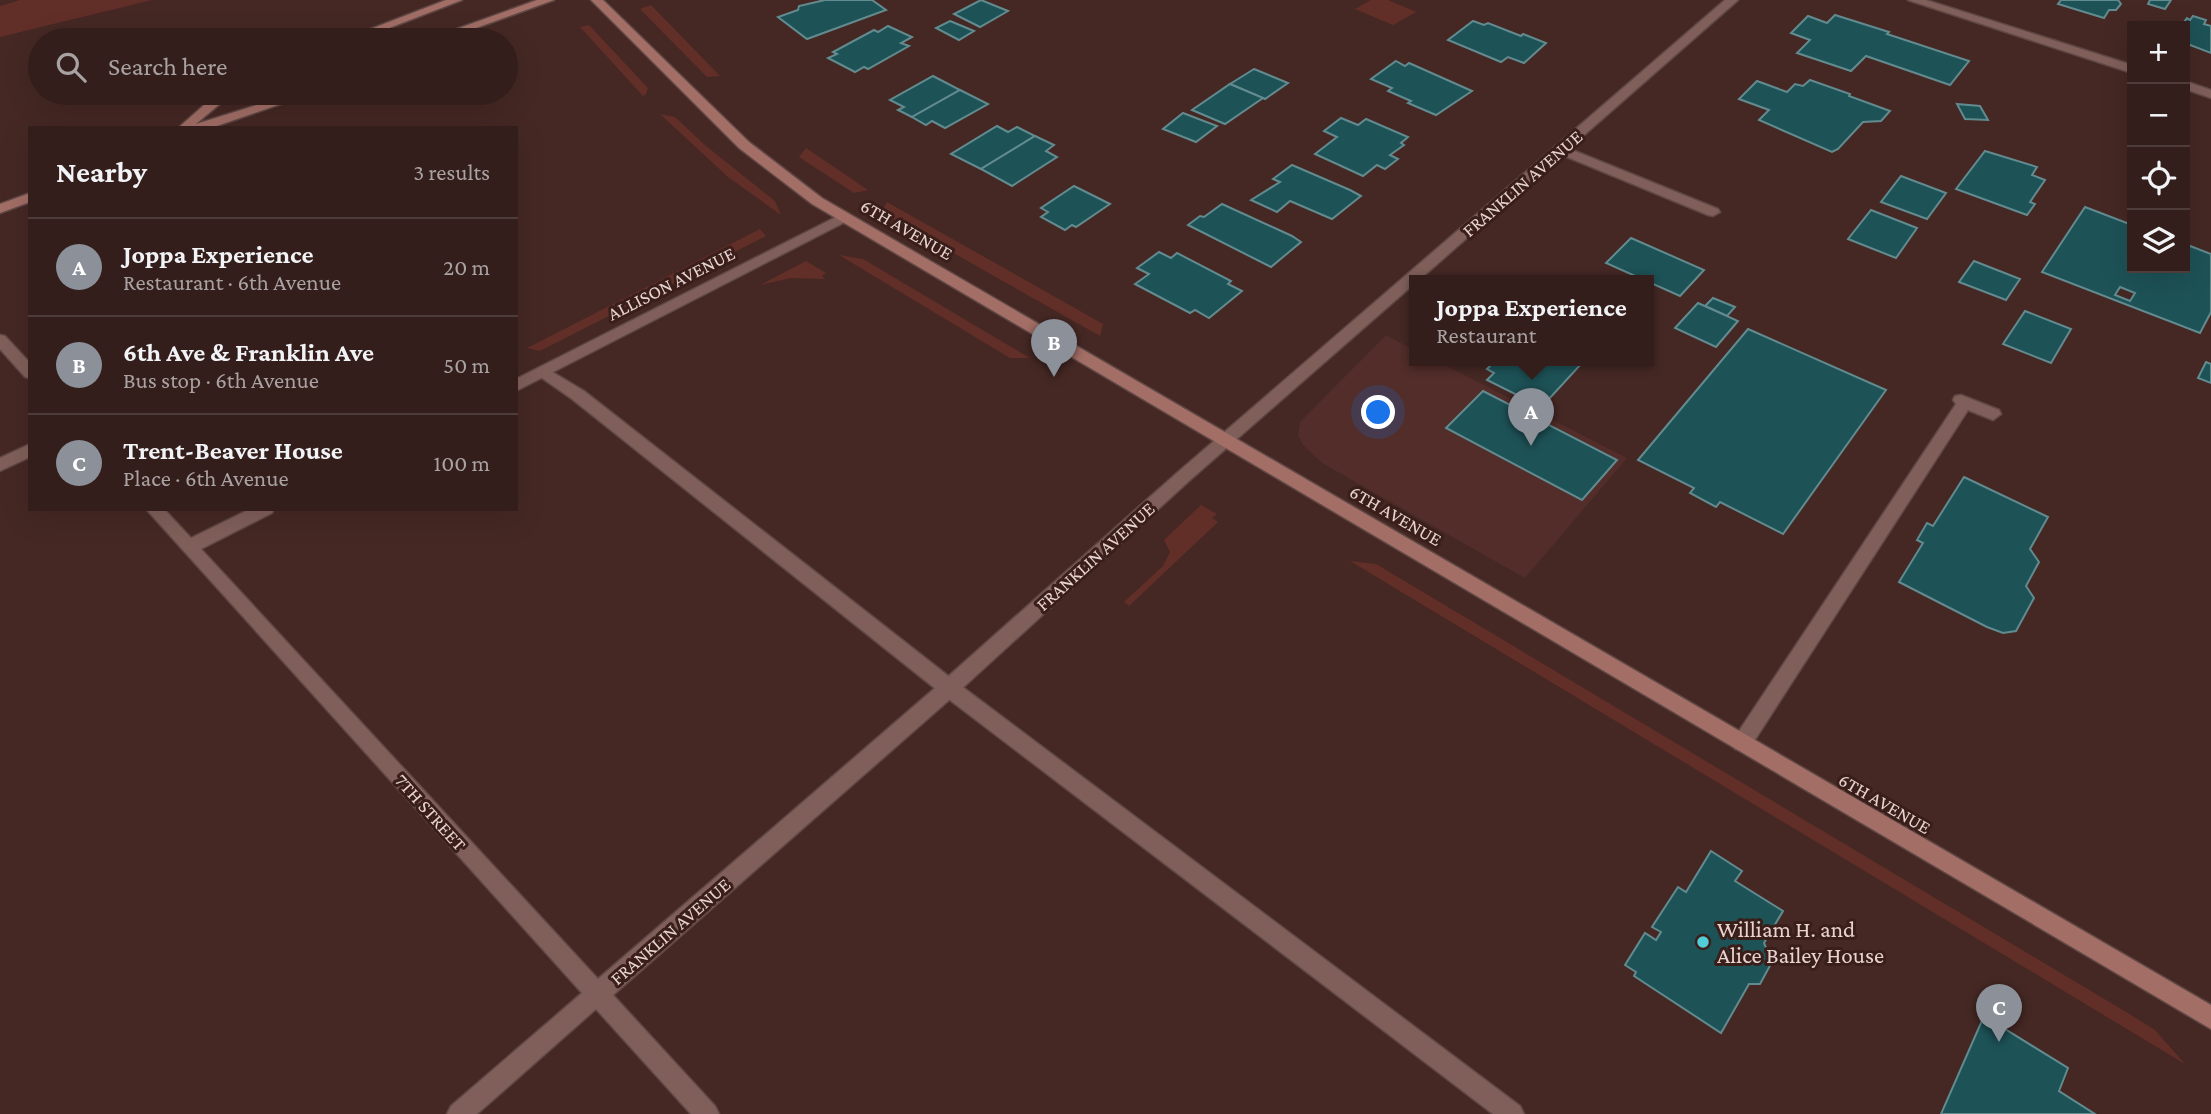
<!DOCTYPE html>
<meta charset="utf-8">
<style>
:root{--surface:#341e1b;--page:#3c2724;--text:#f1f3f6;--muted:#a9a2a3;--line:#4e3c3a;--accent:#8c9099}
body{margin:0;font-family:"Crimson Pro",serif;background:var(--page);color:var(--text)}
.controls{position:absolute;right:21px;top:21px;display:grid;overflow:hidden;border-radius:0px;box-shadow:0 7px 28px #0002}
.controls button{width:63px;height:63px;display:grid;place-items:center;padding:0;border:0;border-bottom:2px solid var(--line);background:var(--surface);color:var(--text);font:35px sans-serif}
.you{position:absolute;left:1379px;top:413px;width:24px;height:24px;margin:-18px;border:5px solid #fff;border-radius:50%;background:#1a73e8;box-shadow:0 0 0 10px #1a73e833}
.badge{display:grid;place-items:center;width:46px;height:46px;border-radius:50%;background:var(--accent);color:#fff;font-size:23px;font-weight:700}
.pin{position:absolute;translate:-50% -58px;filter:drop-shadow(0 2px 4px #0008)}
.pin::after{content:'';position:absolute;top:37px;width:24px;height:21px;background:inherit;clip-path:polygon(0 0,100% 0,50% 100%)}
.popup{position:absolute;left:1409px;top:275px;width:245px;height:91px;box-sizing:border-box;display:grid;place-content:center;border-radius:0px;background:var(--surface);filter:drop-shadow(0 2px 5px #0005);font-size:23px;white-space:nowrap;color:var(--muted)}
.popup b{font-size:26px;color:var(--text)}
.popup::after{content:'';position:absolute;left:50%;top:100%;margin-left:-14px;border:14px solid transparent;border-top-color:var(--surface)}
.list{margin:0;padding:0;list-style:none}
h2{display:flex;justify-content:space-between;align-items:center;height:91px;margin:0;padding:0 28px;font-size:30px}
h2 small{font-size:23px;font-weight:400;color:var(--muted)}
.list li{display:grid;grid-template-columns:46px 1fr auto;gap:21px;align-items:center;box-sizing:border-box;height:98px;padding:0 28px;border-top:2px solid var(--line)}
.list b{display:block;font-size:26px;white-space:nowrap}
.list p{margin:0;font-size:23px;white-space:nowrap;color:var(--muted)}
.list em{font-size:23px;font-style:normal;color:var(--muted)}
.icon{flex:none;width:38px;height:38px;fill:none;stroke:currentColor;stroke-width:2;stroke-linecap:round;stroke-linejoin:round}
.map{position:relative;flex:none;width:2211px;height:1114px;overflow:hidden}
.search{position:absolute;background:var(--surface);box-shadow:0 7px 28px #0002;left:28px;top:28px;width:490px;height:77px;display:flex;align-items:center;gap:18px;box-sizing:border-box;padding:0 24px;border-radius:38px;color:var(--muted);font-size:26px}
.panel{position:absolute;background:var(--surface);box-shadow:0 7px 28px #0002;left:28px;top:126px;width:490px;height:385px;border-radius:0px}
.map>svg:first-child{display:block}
.built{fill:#522d29}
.green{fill:#622e28}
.building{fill:#1d5257;stroke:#628b8f;stroke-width:2;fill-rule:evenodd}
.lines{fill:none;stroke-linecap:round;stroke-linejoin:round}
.service-casing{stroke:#5f4744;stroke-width:3}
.minor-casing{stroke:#5f4744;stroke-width:3}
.secondary-casing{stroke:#5f4744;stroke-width:3}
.service{fill:#805f5a;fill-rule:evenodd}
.minor{fill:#805f5a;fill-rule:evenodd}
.secondary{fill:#a26e66;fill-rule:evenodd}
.poi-dot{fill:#52ccd6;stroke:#3a1e1a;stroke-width:2.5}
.labels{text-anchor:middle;stroke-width:6;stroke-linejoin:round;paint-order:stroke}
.street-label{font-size:19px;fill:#e7d3d0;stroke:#3a1e1a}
.near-poi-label{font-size:23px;fill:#e7d3d0;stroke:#3a1e1a;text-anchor:start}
</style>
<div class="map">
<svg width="2211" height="1114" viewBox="0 0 2211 1114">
<rect width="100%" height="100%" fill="#452824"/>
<path class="built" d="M1386,335L1414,350V360H1435L1627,458L1525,578L1322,463L1303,445L1298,436L1300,422Z"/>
<g class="green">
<path d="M20,0H152L0,37V6Z"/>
<path d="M1371,0H1388L1416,12L1393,25L1355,9Z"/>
<path d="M651,5L720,76L707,77L640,9Z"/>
<path d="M589,25L648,88L646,94L643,96L580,27Z"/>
<path d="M660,114L675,117L706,146L775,201L781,215L728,177Z"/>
<path d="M806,148L868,190L854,193L799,157Z"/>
<path d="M887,202L1103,324L1100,336L881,212Z"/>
<path d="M760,229L766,236L540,351L527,348Z"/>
<path d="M839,255L863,259L1030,358H1010Z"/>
<path d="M806,261L826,273L822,276L825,279L791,278L760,285Z"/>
<path d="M1201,505L1217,514L1212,518L1218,522L1129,606L1124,602L1163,566L1170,552L1164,540Z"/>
<path d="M1350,561L1376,564L2126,1012L2155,1030L2185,1064Z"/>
</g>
<g class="building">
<path d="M825,0H872L886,10L807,39L778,17L798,10L799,6Z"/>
<path d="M981,0L1008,11L980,27L954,14Z"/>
<path d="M2061,0H2118L2121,4L2116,10H2109L2104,18L2058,4Z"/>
<path d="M2150,0H2171L2165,9L2148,4Z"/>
<path d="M1835,15L1889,32L1887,34L1969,61L1950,85L1866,56L1851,71L1797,53L1810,40L1791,33L1808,16L1827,23Z"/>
<path d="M2193,16L2206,20L2204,24L2211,26V53L2185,43V26H2181L2187,18L2190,20Z"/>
<path d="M950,21L974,31L959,40L936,28Z"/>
<path d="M1473,21L1484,25L1488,23L1521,36L1523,34L1546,43L1524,63L1508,57L1501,62L1448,40Z"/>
<path d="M888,26L912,37L901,43L909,46L868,69L864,67L855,72L828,58L837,54L833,52L874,30L878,32Z"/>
<path d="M1396,61L1405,66L1409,63L1472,91L1436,115L1408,103L1411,101L1388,91L1392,88L1371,79Z"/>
<path d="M1254,69L1288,83L1265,99L1230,84Z"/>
<path d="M933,76L960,90L912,117L898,110L904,107L890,100Z"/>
<path d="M1810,80L1850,94L1849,96L1890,111L1881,121L1863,122L1838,149L1832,152L1759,120L1769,110L1739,99L1757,81L1787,92L1795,84L1803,86Z"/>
<path d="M1230,84L1263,98L1225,124L1192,110Z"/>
<path d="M960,90L988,104L945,128L932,121L926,125L912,117Z"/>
<path d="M1957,104L1980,106L1988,120L1965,119Z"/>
<path d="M1183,113L1217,126L1196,142L1163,129Z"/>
<path d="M1341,118L1358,125L1366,119L1408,137L1401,143L1404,145L1390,155L1398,159L1385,169L1377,165L1363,176L1315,154L1337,137L1324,131Z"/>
<path d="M997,126L1008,132L1017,127L1035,136L981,169L951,154Z"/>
<path d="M1035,136L1054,145L1046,151L1057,157L1012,186L981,169Z"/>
<path d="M1985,151L2037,167L2032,175L2045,180L2030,202L2035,204L2027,215L1956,189Z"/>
<path d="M1292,165L1350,190L1361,196L1332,219L1290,201L1277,212L1251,200L1280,182L1273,179Z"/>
<path d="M1901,176L1946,193L1927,219L1881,202Z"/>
<path d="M1074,186L1110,204L1076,227L1072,225L1065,230L1041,217L1048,212L1041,208Z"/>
<path d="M1222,204L1292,236L1301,242L1271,267L1188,225L1200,216L1204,217Z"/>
<path d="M2085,207L2132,225V268H2185V244L2211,254V312L2200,333L2042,272ZM2120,287L2135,293L2130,301L2115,295Z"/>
<path d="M1871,210L1917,228L1896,258L1848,239Z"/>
<path d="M1631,238L1704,270L1680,296L1606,263Z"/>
<path d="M1159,252L1171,258L1177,253L1231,281L1228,284L1242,291L1209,318L1195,310L1190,313L1135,284L1149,274L1137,268Z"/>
<path d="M1974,261L2020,279L2006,300L1959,282Z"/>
<path d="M1713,298L1735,307L1727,316L1705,306Z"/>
<path d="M1698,303L1738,321L1716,347L1675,328Z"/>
<path d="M2025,311L2071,329L2051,363L2003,344Z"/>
<path d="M1748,329L1886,390L1783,534L1720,502L1716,507L1690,493L1694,488L1638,460Z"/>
<path d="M1496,360H1578L1583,362L1548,400L1529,391L1523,398L1487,380L1494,373L1487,369Z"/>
<path d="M2206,362L2211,364V383L2198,378Z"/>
<path d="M1483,391L1617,460L1582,500L1446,428Z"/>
<path d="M1964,477L2048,517L2030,549L2039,562L2026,586L2034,598L2016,631L2003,633L1987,627L1899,582L1923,543L1917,540L1927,523L1933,526Z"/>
<path d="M1711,851L1742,871L1735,881L1783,911L1764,943L1772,962L1760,984H1749L1721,1033L1634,976L1636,972L1625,965L1645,933L1656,940L1661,932L1652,927L1678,887L1686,892Z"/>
<path d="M1984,1016L2068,1068L2059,1091L2095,1114H1941Z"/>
</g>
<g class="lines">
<defs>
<g id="service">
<path d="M1560,145L1718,209L1720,212L1713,216L1708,215L1555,152V146Z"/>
<path d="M544,367L584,391L956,682L1520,1106L1524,1114H1493L942,694L572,399L539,376L536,372Z"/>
<path d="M1961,395L1999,410L2001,414L1993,420L1968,410L1749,749L1742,751L1735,749L1732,743L1735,737L1956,404L1953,400L1955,396Z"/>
<path d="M30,444V457L0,471V458Z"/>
</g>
<g id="minor">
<path d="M1725,0H1738L1419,280H1414V284L1190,480L956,694L613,995L715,1106L719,1114H691L596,1009L477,1114H447L451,1106L582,993L146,509H164L191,538L250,509H274L272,513L201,549L598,979L942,682L1178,472Z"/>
<path d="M1908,0H1926L2132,65V73Z"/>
<path d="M2185,81L2211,90V98L2185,89Z"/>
<path d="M844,213L851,217L849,220L516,391V379Z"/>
<path d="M0,335L5,336L30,363V378L25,377L0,349Z"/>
</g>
<g id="secondary">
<path d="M446,0H462L358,40H342Z"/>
<path d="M537,0H554L443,40H426Z"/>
<path d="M591,0H603L749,142L822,198L2211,1005V1029L812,204L739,148Z"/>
<path d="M223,93H239L221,103L196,124L295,93H313L211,128H178L213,97Z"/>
<path d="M30,193V202L0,213V204Z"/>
</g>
</defs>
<use href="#service" class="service-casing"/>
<use href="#minor" class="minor-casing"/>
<use href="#secondary" class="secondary-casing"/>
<use href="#service" class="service"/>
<use href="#minor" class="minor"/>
<use href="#secondary" class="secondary"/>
</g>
<circle class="poi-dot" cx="1703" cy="942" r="7"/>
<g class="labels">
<g class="street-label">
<text transform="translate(1522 183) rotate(-41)" y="7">FRANKLIN AVENUE</text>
<text transform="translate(907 229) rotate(30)" y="7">6TH AVENUE</text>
<text transform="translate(671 283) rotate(-27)" y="7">ALLISON AVENUE</text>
<text transform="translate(1396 515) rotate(30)" y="7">6TH AVENUE</text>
<text transform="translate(1095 556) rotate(-42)" y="7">FRANKLIN AVENUE</text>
<text transform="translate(1885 803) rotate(30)" y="7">6TH AVENUE</text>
<text transform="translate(431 812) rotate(48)" y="7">7TH STREET</text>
<text transform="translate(670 931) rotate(-41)" y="7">FRANKLIN AVENUE</text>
</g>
<g class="near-poi-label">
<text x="1717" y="937">William H. and<tspan x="1717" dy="26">Alice Bailey House</tspan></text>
</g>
</g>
</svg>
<div class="controls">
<button>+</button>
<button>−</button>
<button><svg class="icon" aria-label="locate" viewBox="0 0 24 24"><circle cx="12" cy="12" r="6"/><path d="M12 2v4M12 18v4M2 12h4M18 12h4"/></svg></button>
<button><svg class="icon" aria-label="layers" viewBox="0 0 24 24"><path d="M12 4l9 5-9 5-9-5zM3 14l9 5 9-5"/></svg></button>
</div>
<div class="you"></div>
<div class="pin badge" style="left:1531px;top:446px">A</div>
<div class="popup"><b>Joppa Experience</b>Restaurant</div>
<div class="pin badge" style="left:1054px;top:377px">B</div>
<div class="pin badge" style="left:1999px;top:1042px">C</div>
<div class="search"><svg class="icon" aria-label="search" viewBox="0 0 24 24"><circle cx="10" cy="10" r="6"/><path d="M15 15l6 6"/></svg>Search here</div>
<section class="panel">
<h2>Nearby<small>3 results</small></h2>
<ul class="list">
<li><span class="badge">A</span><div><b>Joppa Experience</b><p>Restaurant · 6th Avenue</p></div><em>20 m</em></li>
<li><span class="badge">B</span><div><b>6th Ave &amp; Franklin Ave</b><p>Bus stop · 6th Avenue</p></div><em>50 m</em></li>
<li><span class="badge">C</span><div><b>Trent-Beaver House</b><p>Place · 6th Avenue</p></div><em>100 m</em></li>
</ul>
</section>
</div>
